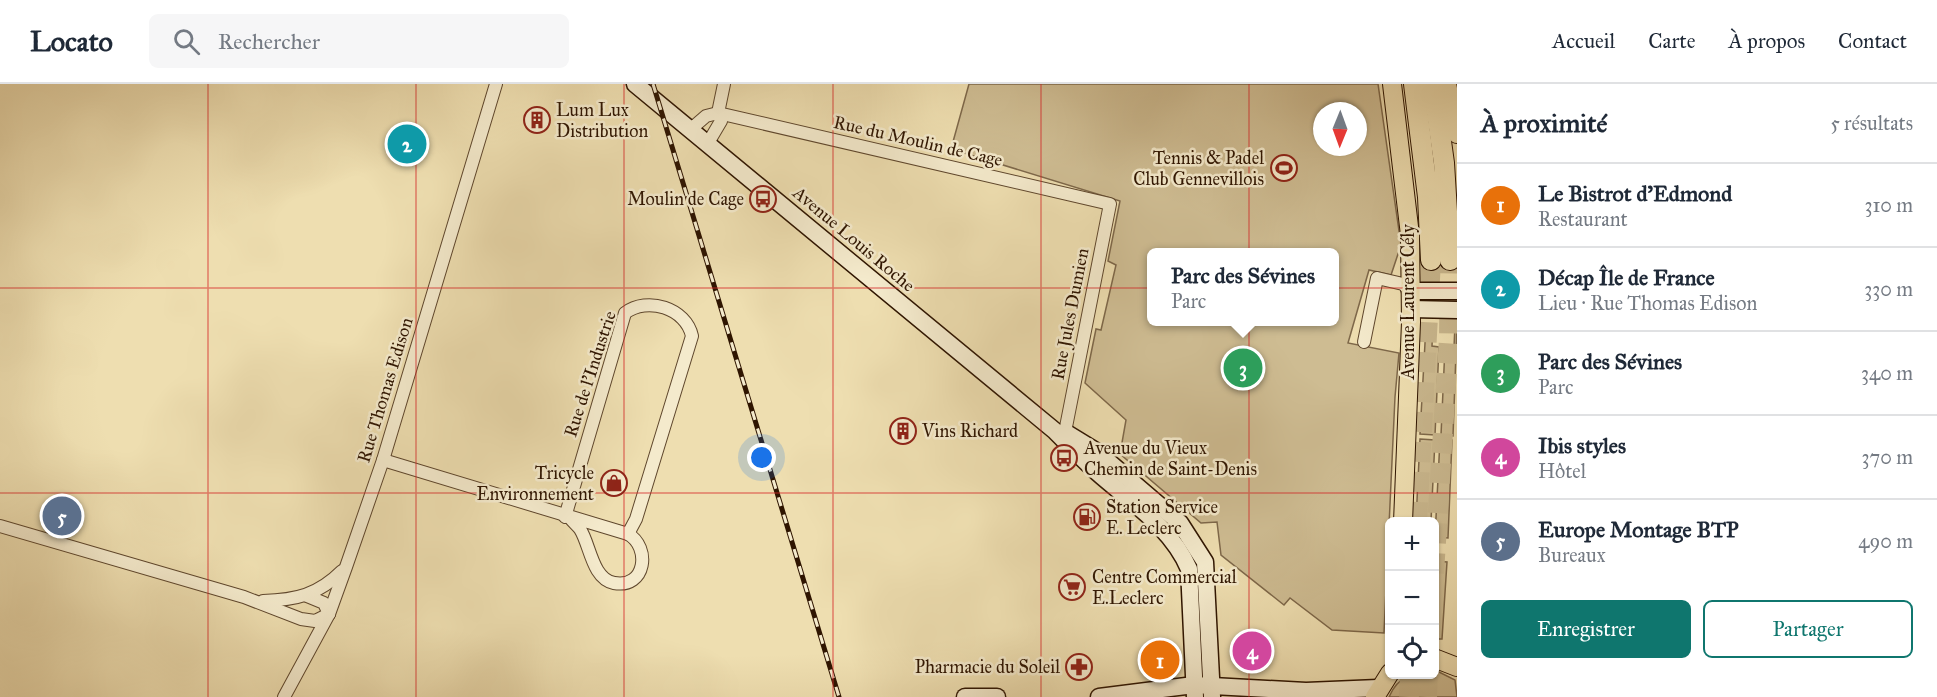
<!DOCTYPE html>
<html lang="fr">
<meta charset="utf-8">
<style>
:root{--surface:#fff;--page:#f6f6f7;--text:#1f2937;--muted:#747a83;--line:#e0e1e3;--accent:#0f766e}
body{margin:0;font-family:"IM FELL Great Primer",serif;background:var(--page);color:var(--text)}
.controls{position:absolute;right:18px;bottom:18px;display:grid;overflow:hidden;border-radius:9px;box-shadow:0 2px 4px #0004}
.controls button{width:54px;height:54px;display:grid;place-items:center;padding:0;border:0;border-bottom:2px solid var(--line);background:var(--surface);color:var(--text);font:30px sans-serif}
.compass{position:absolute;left:1313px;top:18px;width:54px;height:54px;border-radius:50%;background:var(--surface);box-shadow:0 2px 4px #0004;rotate:181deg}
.you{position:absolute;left:762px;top:374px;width:21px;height:21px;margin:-15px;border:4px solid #fff;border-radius:50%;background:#1a73e8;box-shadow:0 0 0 9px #1a73e833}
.badge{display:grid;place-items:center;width:39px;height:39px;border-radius:50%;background:var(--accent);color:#fff;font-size:20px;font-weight:700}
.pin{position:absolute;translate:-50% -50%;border:3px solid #fff;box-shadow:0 2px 6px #0006}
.popup{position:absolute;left:1147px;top:164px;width:192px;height:78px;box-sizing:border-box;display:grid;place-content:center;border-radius:9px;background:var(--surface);filter:drop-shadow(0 2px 4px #0005);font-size:20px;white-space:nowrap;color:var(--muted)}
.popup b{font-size:22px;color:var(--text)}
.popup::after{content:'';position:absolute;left:50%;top:100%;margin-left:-12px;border:12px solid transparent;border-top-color:var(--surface)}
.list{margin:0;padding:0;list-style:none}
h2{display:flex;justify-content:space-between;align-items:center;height:78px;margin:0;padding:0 24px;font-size:26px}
h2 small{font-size:20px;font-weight:400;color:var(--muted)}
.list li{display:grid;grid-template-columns:39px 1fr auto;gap:18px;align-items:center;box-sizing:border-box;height:84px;padding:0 24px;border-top:2px solid var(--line)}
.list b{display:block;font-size:22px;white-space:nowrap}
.list p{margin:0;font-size:20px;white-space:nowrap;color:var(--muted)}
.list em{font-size:20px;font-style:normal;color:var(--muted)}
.actions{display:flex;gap:12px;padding:18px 24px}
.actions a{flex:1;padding:14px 0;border:2px solid var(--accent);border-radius:9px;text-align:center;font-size:21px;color:var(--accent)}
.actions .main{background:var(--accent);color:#fff}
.icon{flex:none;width:33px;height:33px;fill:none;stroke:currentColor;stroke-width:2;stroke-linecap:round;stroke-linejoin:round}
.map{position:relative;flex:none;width:1457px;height:613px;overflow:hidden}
header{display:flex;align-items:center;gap:36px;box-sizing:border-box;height:84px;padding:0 30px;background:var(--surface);border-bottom:2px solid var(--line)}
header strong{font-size:28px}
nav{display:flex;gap:33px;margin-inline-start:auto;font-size:21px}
.search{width:420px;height:54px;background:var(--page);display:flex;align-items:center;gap:15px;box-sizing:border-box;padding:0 21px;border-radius:9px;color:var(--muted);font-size:22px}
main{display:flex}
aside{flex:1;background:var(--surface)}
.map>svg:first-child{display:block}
.green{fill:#cebc92;stroke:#7e684a;stroke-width:1.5;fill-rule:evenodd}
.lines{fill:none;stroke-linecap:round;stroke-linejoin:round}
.trunk-tunnel{stroke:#c8b68d;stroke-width:20;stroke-dasharray:20 10;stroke-linecap:butt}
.minor-casing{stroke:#5f472d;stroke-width:14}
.secondary-casing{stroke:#2f1501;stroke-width:19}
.primary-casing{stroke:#2f1501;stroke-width:20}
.trunk-casing{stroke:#2f1501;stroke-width:22}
.minor{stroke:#f4eacc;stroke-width:12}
.secondary{stroke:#f4eacc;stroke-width:16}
.primary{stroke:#eedeb0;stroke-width:18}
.trunk{stroke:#eedeb0;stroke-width:20}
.rail-casing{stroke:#2f1501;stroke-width:5}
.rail{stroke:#f4eacc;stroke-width:3;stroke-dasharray:9;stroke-linecap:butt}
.grid{fill:none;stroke:#d62828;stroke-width:1.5;stroke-opacity:0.55}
.labels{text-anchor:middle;stroke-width:5;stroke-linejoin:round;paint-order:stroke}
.poi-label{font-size:18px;fill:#2f1501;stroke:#f4eacc;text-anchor:start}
.street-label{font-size:18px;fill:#2f1501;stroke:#f4eacc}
</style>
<header>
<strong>Locato</strong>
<div class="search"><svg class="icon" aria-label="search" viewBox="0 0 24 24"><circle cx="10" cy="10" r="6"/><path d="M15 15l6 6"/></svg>Rechercher</div>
<nav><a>Accueil</a><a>Carte</a><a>À propos</a><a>Contact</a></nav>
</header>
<main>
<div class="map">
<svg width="1457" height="613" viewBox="0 0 1457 613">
<rect width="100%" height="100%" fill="#eedeb0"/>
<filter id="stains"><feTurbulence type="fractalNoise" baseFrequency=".00333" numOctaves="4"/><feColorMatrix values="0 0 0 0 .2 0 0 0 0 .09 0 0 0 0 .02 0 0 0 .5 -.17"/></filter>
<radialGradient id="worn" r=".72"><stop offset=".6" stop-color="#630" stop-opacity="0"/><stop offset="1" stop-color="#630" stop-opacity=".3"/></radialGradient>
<g class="green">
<path d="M969,0H1378L1401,161L1391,191L1369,186L1348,259L1399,269L1395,313L1384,549L1332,546L1290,514L1284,521L1221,471L1217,438L1201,439L1120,370L1126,336L1085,299L1096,245L1101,246L1116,181L1108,177L1120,117L951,65ZM1322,27H1358V63H1322ZM1152,168H1334V238H1152Z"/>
<path d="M1426,241H1433L1432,262L1439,263L1435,351L1420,350Z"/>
<path d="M1455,241H1457L1453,352L1441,351L1445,263H1454Z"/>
<path d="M1420,355L1435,356L1431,437H1416Z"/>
<path d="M1440,356H1452L1448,454L1435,453Z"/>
<path d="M1435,477L1447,478L1442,555H1435Z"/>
<path d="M1435,586L1455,596L1457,613H1389C1399,590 1412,590 1434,590Z"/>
</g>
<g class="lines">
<g class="trunk-tunnel">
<path d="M1417,438L1431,176"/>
<path d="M1434,489L1449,254L1450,176"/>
<path d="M1409,613L1410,590"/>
<path d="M1427,613L1428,590"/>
</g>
<defs>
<g id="minor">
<path d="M718,29L1110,120L1065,348"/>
<path d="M691,45L706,32L718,29"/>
<path d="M708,59L721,37L718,29L724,0"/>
<path d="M1364,258L1377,194L1403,200L1410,207"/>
<path d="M383,376L628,450C651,463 646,505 614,499C592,495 590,460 580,445C577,441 573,438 570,434"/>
<path d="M565,433L625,229C647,212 686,224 692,252L636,435L628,450"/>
<path d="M0,442L244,513L301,535L315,537L329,530"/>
<path d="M307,512L324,519L329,530"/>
<path d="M263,517C296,516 318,511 342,487"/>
<path d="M284,613L329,530L346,483L383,376L496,0"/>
</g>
<g id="secondary">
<path d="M635,0L1055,347C1069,361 1083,376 1098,389C1132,419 1171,443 1189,485L1195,613"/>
<path d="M1410,207H1457"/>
<path d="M1411,225L1457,226"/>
<path d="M1065,348L1096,367L1180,439L1205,478L1212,613"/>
<path d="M965,613H997"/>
<path d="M1099,613L1194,601L1306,607L1378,604"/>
</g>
<g id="primary">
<path d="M1392,0L1410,151L1411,238L1403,438"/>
<path d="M1447,0L1457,50"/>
<path d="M1434,574L1457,583"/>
<path d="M1375,613L1390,589"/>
</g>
<g id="trunk">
<path d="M1414,0L1428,113L1431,176"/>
<path d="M1433,0L1444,79L1450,176"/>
</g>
</defs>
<use href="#minor" class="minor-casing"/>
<use href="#secondary" class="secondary-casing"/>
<use href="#primary" class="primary-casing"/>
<use href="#trunk" class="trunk-casing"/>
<use href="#minor" class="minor"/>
<use href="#secondary" class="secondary"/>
<use href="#primary" class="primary"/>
<use href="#trunk" class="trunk"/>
<defs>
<path id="rail" d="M653,0L839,613"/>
</defs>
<use href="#rail" class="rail-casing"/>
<use href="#rail" class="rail"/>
</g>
<path class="grid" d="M208,0V613M416,0V613M624,0V613M833,0V613M1041,0V613M1249,0V613M0,204H1457M0,409H1457"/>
<defs>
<symbol id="building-ring" viewBox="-11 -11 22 22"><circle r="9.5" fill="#f4eacc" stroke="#8f2418" stroke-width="1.5"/><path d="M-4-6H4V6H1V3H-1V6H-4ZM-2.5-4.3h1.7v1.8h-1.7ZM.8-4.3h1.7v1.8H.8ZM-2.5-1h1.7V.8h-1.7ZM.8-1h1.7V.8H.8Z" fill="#8f2418"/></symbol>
<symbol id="stadium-ring" viewBox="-11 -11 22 22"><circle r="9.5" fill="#f4eacc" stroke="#8f2418" stroke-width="1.5"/><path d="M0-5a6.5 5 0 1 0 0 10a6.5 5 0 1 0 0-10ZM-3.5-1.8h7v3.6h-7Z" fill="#8f2418"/></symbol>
<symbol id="bus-ring" viewBox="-11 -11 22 22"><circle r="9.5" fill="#f4eacc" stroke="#8f2418" stroke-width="1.5"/><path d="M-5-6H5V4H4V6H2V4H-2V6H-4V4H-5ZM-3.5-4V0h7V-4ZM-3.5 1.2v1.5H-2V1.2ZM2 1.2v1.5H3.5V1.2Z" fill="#8f2418"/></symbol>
<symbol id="shop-ring" viewBox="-11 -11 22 22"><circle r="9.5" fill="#f4eacc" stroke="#8f2418" stroke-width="1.5"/><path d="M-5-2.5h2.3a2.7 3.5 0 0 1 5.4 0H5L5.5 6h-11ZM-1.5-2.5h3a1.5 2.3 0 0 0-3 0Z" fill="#8f2418"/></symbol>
<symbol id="fuel-ring" viewBox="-11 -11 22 22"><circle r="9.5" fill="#f4eacc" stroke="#8f2418" stroke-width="1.5"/><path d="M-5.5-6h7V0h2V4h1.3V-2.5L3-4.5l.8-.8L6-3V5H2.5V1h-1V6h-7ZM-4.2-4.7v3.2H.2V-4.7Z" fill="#8f2418"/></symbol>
<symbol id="supermarket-ring" viewBox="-11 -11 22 22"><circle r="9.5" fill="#f4eacc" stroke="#8f2418" stroke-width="1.5"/><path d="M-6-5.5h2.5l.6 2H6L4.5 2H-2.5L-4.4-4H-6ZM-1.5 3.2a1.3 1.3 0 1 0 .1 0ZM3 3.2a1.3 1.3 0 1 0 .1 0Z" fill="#8f2418"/></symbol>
<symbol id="pharmacy-ring" viewBox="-11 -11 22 22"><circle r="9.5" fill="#f4eacc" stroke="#8f2418" stroke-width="1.5"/><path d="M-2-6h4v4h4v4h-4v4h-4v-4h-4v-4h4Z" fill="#8f2418"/></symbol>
</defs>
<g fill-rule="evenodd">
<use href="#building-ring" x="522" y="21" width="30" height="30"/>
<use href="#stadium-ring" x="1269" y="69" width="30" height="30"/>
<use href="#bus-ring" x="748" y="100" width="30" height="30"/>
<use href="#building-ring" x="888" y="332" width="30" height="30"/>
<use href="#bus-ring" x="1049" y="359" width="30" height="30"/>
<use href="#shop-ring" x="599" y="384" width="30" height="30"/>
<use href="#fuel-ring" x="1072" y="418" width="30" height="30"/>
<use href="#supermarket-ring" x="1057" y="488" width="30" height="30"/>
<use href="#pharmacy-ring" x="1064" y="568" width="30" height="30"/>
</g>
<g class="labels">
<g class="poi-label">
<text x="556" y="32">Lum Lux<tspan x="556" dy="21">Distribution</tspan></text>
<text x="1264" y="80" text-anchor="end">Tennis &amp; Padel<tspan x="1264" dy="21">Club Gennevillois</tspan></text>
<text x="744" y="121" text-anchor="end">Moulin de Cage</text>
<text x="922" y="353">Vins Richard</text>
<text x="1084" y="370">Avenue du Vieux<tspan x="1084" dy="21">Chemin de Saint-Denis</tspan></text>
<text x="594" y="395" text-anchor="end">Tricycle<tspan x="594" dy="21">Environnement</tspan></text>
<text x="1106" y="429">Station Service<tspan x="1106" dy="21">E. Leclerc</tspan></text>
<text x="1092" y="499">Centre Commercial<tspan x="1092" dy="21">E.Leclerc</tspan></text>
<text x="1060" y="589" text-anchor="end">Pharmacie du Soleil</text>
</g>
<g class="street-label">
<text transform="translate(918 57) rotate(13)" y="6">Rue du Moulin de Cage</text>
<text transform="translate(854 155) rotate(40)" y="6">Avenue Louis Roche</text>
<text transform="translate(1408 218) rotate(-90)" y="6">Avenue Laurent Cély</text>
<text transform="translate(1070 230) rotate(-79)" y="6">Rue Jules Dumien</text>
<text transform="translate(590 290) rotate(-72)" y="6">Rue de l'Industrie</text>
<text transform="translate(385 306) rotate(-73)" y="6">Rue Thomas Edison</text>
</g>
</g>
<rect width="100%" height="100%" filter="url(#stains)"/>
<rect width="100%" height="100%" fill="url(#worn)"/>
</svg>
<div class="controls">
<button>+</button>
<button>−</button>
<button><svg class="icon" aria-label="locate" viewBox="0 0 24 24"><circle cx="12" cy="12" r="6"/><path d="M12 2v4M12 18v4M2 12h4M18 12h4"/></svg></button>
</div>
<svg class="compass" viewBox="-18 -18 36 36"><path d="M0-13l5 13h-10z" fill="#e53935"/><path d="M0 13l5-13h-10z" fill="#747a83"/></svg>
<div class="you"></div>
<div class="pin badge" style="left:1160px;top:576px;background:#e8710a">1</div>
<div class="pin badge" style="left:407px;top:60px;background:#0f9aa8">2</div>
<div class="pin badge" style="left:1243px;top:284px;background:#2e9e5b">3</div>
<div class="popup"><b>Parc des Sévines</b>Parc</div>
<div class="pin badge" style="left:1252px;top:567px;background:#d1479c">4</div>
<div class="pin badge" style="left:62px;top:432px;background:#5c6f8a">5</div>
</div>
<aside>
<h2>À proximité<small>5 résultats</small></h2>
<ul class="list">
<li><span class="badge" style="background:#e8710a">1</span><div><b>Le Bistrot d'Edmond</b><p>Restaurant</p></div><em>310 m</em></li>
<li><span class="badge" style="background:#0f9aa8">2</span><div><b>Décap Île de France</b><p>Lieu · Rue Thomas Edison</p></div><em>330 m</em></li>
<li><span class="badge" style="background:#2e9e5b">3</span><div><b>Parc des Sévines</b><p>Parc</p></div><em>340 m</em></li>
<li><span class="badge" style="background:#d1479c">4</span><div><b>Ibis styles</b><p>Hôtel</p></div><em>370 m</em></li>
<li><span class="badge" style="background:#5c6f8a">5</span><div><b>Europe Montage BTP</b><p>Bureaux</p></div><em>490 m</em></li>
</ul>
<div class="actions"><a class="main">Enregistrer</a><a>Partager</a></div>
</aside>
</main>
